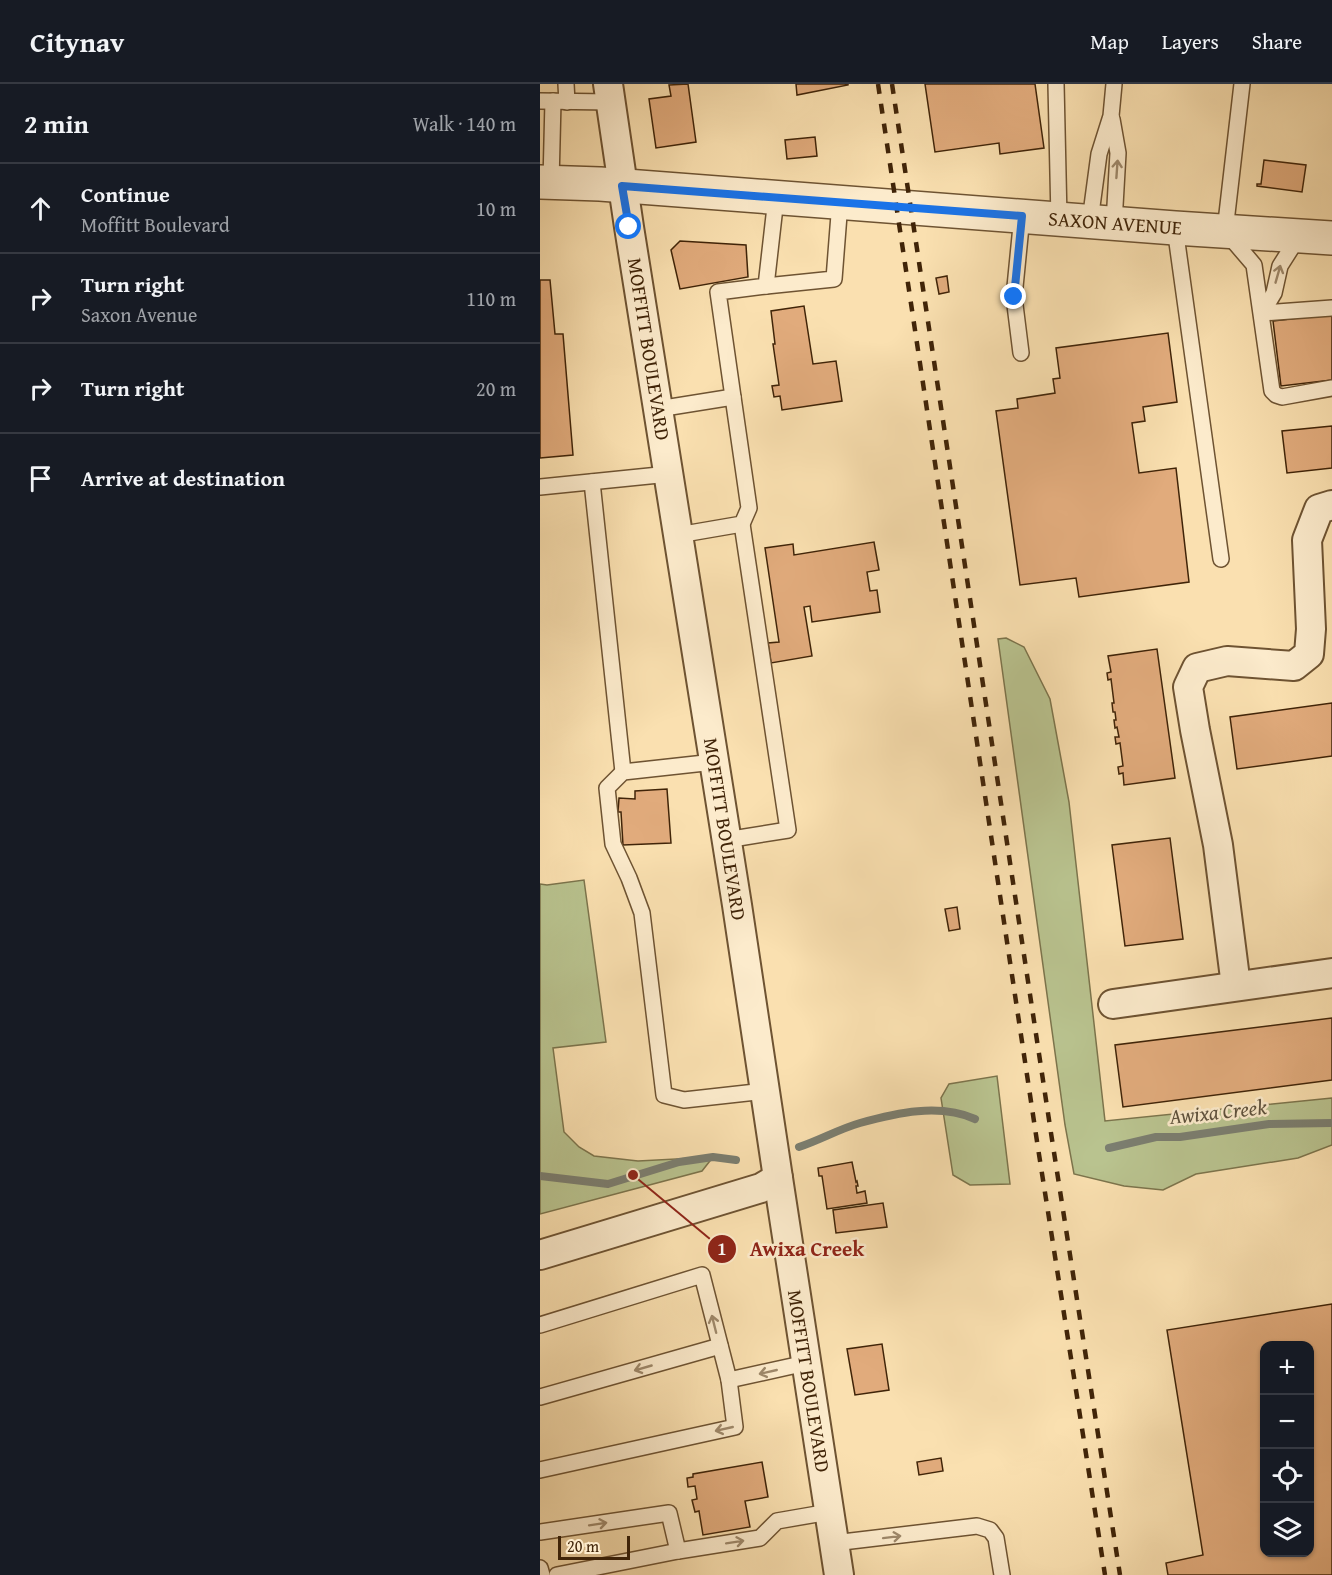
<!DOCTYPE html>
<meta charset="utf-8">
<style>
:root{--surface:#171b24;--page:#20242c;--text:#f1f3f6;--muted:#9ea1a6;--line:#363941}
body{margin:0;font-family:"Gentium Book Plus",serif;background:var(--page);color:var(--text)}
.controls{position:absolute;right:18px;bottom:18px;display:grid;overflow:hidden;border-radius:12px;box-shadow:0 2px 4px #0004}
.controls button{width:54px;height:54px;display:grid;place-items:center;padding:0;border:0;border-bottom:2px solid var(--line);background:var(--surface);color:var(--text);font:30px sans-serif}
.scale{position:absolute;left:18px;bottom:15px;width:72px;box-sizing:border-box;padding-left:6px;border:3px solid #402408;border-top:0;font-size:16px;line-height:21px;white-space:nowrap;color:#402408;-webkit-text-stroke:4px #fcebcc;paint-order:stroke}
.stop{position:absolute;width:18px;height:18px;margin:-14px;border:4px solid #1a73e8;border-radius:50%;background:#fff}
.stop.end{background:#1a73e8;border-color:#fff;box-shadow:0 2px 6px #0008}
.list{margin:0;padding:0;list-style:none}
h2{display:flex;justify-content:space-between;align-items:center;height:78px;margin:0;padding:0 24px;font-size:26px}
h2 small{font-size:20px;font-weight:400;color:var(--muted)}
.list li{display:grid;grid-template-columns:39px 1fr auto;gap:18px;align-items:center;box-sizing:border-box;height:90px;padding:0 24px;border-top:2px solid var(--line)}
.list b{display:block;font-size:22px;white-space:nowrap}
.list p{margin:0;font-size:20px;white-space:nowrap;color:var(--muted)}
.list em{font-size:20px;font-style:normal;color:var(--muted)}
.icon{flex:none;width:33px;height:33px;fill:none;stroke:currentColor;stroke-width:2;stroke-linecap:round;stroke-linejoin:round}
.map{position:relative;flex:none;width:792px;height:1491px;overflow:hidden}
header{display:flex;align-items:center;gap:36px;box-sizing:border-box;height:84px;padding:0 30px;background:var(--surface);border-bottom:2px solid var(--line)}
header strong{font-size:28px}
nav{display:flex;gap:33px;margin-inline-start:auto;font-size:21px}
main{display:flex}
aside{flex:1;background:var(--surface)}
.map>svg:first-child{display:block}
.green{fill:#b9c38f;stroke:#7c744c;stroke-width:1.5}
.lines{fill:none;stroke-linecap:round;stroke-linejoin:round}
.stream{stroke:#7b7e70;stroke-width:8}
.building{fill:#e1ab7c;stroke:#402408;stroke-width:1.5;fill-rule:evenodd}
.service-casing{stroke:#6e5332;stroke-width:18}
.minor-casing{stroke:#6e5332;stroke-width:32}
.tertiary-casing{stroke:#6e5332;stroke-width:36}
.service{stroke:#fcebcc;stroke-width:15}
.minor{stroke:#fcebcc;stroke-width:28}
.tertiary{stroke:#fcebcc;stroke-width:33}
.rail{stroke:#402408;stroke-width:4.5;stroke-dasharray:10 10;stroke-linecap:butt}
.oneway{stroke:#9e886a}
.route{stroke:#1a73e8;stroke-width:8}
.labels{text-anchor:middle;stroke-width:5;stroke-linejoin:round;paint-order:stroke}
.street-label{font-size:20px;fill:#402408;stroke:#fcebcc}
.water-label{font-size:21px;font-style:italic;fill:#5e513c;stroke:#fcebcc}
.leader{fill:none;stroke:#8f2418;stroke-width:2}
.callout-dot{fill:#8f2418;stroke:#fcebcc;stroke-width:2}
.mark-label{font-size:18px;text-anchor:middle;font-weight:bold;fill:#fff}
.callout-label{font-size:21px;text-anchor:middle;font-weight:bold;fill:#8f2418;stroke:#fcebcc;stroke-width:5;stroke-linejoin:round;paint-order:stroke}
</style>
<header>
<strong>Citynav</strong>
<nav><a>Map</a><a>Layers</a><a>Share</a></nav>
</header>
<main>
<aside>
<h2>2 min<small>Walk · 140 m</small></h2>
<ul class="list">
<li><svg class="icon" aria-label="ahead" viewBox="0 0 24 24"><path d="M12 20V5M6 11l6-6 6 6"/></svg><div><b>Continue</b><p>Moffitt Boulevard</p></div><em>10 m</em></li>
<li><svg class="icon" aria-label="right" viewBox="0 0 24 24"><path d="M7 20v-9h11M14 6l5 5-5 5"/></svg><div><b>Turn right</b><p>Saxon Avenue</p></div><em>110 m</em></li>
<li><svg class="icon" aria-label="right" viewBox="0 0 24 24"><path d="M7 20v-9h11M14 6l5 5-5 5"/></svg><div><b>Turn right</b></div><em>20 m</em></li>
<li><svg class="icon" aria-label="arrive" viewBox="0 0 24 24"><path d="M6 21V4h12l-3 4 3 4H6"/></svg><div><b>Arrive at destination</b></div></li>
</ul>
</aside>
<div class="map">
<svg width="792" height="1491" viewBox="0 0 792 1491">
<rect width="100%" height="100%" fill="#fae0b0"/>
<filter id="stains"><feTurbulence type="fractalNoise" baseFrequency=".00333" numOctaves="4"/><feColorMatrix values="0 0 0 0 .2 0 0 0 0 .09 0 0 0 0 .02 0 0 0 .5 -.17"/></filter>
<radialGradient id="worn" r=".72"><stop offset=".6" stop-color="#630" stop-opacity="0"/><stop offset="1" stop-color="#630" stop-opacity=".3"/></radialGradient>
<g class="green">
<path d="M466,554L484,563L510,615L529,718L565,1037L792,1014V1061L758,1074L656,1090L623,1106L584,1102L534,1090L525,1041L458,555Z"/>
<path d="M44,796L66,958L13,964L24,1048L39,1063L54,1072L98,1077L173,1073L162,1087L0,1130V800L7,801Z"/>
<path d="M457,992L470,1100L430,1101L413,1091L401,1014L409,1000Z"/>
</g>
<g class="lines">
<g class="stream">
<path d="M259,1063C280,1056 299,1045 320,1039C356,1029 399,1019 435,1035"/>
<path d="M569,1064L616,1053H640L729,1040L792,1039"/>
<path d="M0,1092L68,1100L139,1078L173,1073L196,1076"/>
</g>
</g>
<g class="building">
<path d="M148,0L156,58L116,64L109,15L131,12L129,1Z"/>
<path d="M256,0H308V1L257,11Z"/>
<path d="M385,0H495L504,64L460,70L459,59L395,68Z"/>
<path d="M275,53L277,72L247,75L245,56Z"/>
<path d="M724,76L766,81L762,108L717,102V100H721Z"/>
<path d="M140,157L206,161L208,193L140,205L131,166Z"/>
<path d="M407,192L409,208L399,210L396,194Z"/>
<path d="M0,196H10L15,250H23L33,371L0,374Z"/>
<path d="M264,222L273,280L296,277L302,317L242,326L240,312L234,313L232,302L239,301L233,260H235L231,227Z"/>
<path d="M792,230V296L741,302L733,237Z"/>
<path d="M628,249L637,318L603,323L605,337L592,339L599,389L636,384L649,498L539,513L536,494L480,501L456,327L478,324L477,315L515,309L513,295L520,294L516,264Z"/>
<path d="M792,342V384L747,389L742,347Z"/>
<path d="M334,458L339,486L327,488L330,507L337,506L340,528L272,538L270,522L264,523L272,572L231,579L228,559L239,558L225,464L253,460L254,471Z"/>
<path d="M617,565L635,694L584,701L583,689L579,690L578,683L583,682L580,659L576,660L575,653H579L577,643L575,644L574,636H576L575,628H573L572,619H574L571,595L568,596L567,589L571,588L568,572Z"/>
<path d="M792,619V672L697,685L690,633Z"/>
<path d="M127,705L131,759L83,761L81,728H78L79,714L95,715V707Z"/>
<path d="M630,754L643,855L585,862L572,761Z"/>
<path d="M417,823L420,845L409,847L405,825Z"/>
<path d="M792,934V996L583,1023L575,961Z"/>
<path d="M312,1078L316,1098L317,1097L318,1102H316L317,1109L325,1107L327,1119L287,1125L282,1092H279L278,1084Z"/>
<path d="M343,1119L347,1143L296,1149L293,1126Z"/>
<path d="M792,1220V1491H628L626,1479L663,1471L627,1246ZM724,1262H770V1468H724Z"/>
<path d="M342,1260L349,1306L315,1311L307,1265Z"/>
<path d="M401,1374L403,1387L379,1391L377,1378Z"/>
<path d="M222,1378L228,1413L205,1417L210,1443L163,1451L159,1427L155,1428L152,1416L157,1415L155,1402L148,1403L147,1394L153,1393V1390Z"/>
</g>
<g class="lines">
<defs>
<g id="service">
<path d="M26,0L27,18"/>
<path d="M516,0L519,135"/>
<path d="M702,0L685,147L714,181L732,307L736,311L742,313L792,304"/>
<path d="M0,17L70,18"/>
<path d="M572,35L578,69L574,139"/>
<path d="M11,98L13,17"/>
<path d="M550,137L559,70L571,32L574,0"/>
<path d="M635,144L681,475"/>
<path d="M226,202L294,195L300,118"/>
<path d="M722,229L734,209L740,182L759,152"/>
<path d="M722,229L792,224"/>
<path d="M481,269L474,213L482,132"/>
<path d="M193,313L178,208L226,202L236,114"/>
<path d="M118,325L193,313L209,424L202,440L138,451"/>
<path d="M52,398L83,688"/>
<path d="M0,403L129,390"/>
<path d="M174,678L83,688L67,704L73,760L89,794L102,829L124,1011L144,1016L225,1007"/>
<path d="M186,756L248,746L202,440"/>
<path d="M0,1241L162,1191L189,1296L195,1343L0,1386"/>
<path d="M189,1296L266,1279"/>
<path d="M0,1313L180,1262"/>
<path d="M0,1448L129,1429L138,1467"/>
<path d="M294,1459L437,1442L450,1446L456,1454L462,1491"/>
<path d="M0,1484L2,1491"/>
<path d="M17,1491L138,1467L220,1454L237,1437L289,1428"/>
</g>
<g id="minor">
<path d="M68,0L89,143L197,821L238,1094L299,1491"/>
<path d="M696,902L678,761L655,646L648,603L657,584L687,577L754,582L769,570L771,545L767,456L779,425L792,421"/>
<path d="M573,920L792,889"/>
<path d="M0,1171L221,1104L238,1094"/>
</g>
<path id="tertiary" d="M0,98L60,100L635,144L792,154"/>
</defs>
<use href="#service" class="service-casing"/>
<use href="#minor" class="minor-casing"/>
<use href="#tertiary" class="tertiary-casing"/>
<use href="#service" class="service"/>
<use href="#minor" class="minor"/>
<use href="#tertiary" class="tertiary"/>
<g class="rail">
<path d="M338,0L498,1064L565,1491"/>
<path d="M352,0L511,1049L580,1491"/>
</g>
</g>
<defs><path id="oneway-shaft" d="M-6 0H5M1.5-3L5.5 0L1.5 3" fill="none" stroke-width="1.6" stroke-linecap="round" stroke-linejoin="round" transform="scale(1.5)"/></defs>
<g class="oneway">
<use href="#oneway-shaft" transform="translate(577 85) rotate(-86)"/>
<use href="#oneway-shaft" transform="translate(738 190) rotate(-74)"/>
<use href="#oneway-shaft" transform="translate(174 1240) rotate(-104)"/>
<use href="#oneway-shaft" transform="translate(103 1284) rotate(164)"/>
<use href="#oneway-shaft" transform="translate(228 1288) rotate(167)"/>
<use href="#oneway-shaft" transform="translate(184 1345) rotate(167)"/>
<use href="#oneway-shaft" transform="translate(58 1440) rotate(-9)"/>
<use href="#oneway-shaft" transform="translate(352 1453) rotate(-7)"/>
<use href="#oneway-shaft" transform="translate(195 1458) rotate(-9)"/>
</g>
<g class="lines">
<path class="route" d="M89,143L82,102L482,132L474,213"/>
</g>
<g class="labels">
<g class="street-label">
<text transform="translate(575 139) rotate(4)" y="7">SAXON AVENUE</text>
<text transform="translate(109 265) rotate(81)" y="7">MOFFITT BOULEVARD</text>
<text transform="translate(185 745) rotate(81)" y="7">MOFFITT BOULEVARD</text>
<text transform="translate(269 1297) rotate(81)" y="7">MOFFITT BOULEVARD</text>
</g>
<g class="water-label">
<text transform="translate(678 1028) rotate(-6)" y="7">Awixa Creek</text>
</g>
</g>
<path class="leader" d="M93 1091L182 1165"/>
<g class="callout-dot">
<circle cx="93" cy="1091" r="6"/>
<circle cx="182" cy="1165" r="15"/>
</g>
<g class="mark-label">
<text x="182" y="1171">1</text>
</g>
<g class="callout-label">
<text x="267" y="1172">Awixa Creek</text>
</g>
<rect width="100%" height="100%" filter="url(#stains)"/>
<rect width="100%" height="100%" fill="url(#worn)"/>
</svg>
<div class="controls">
<button>+</button>
<button>−</button>
<button><svg class="icon" aria-label="locate" viewBox="0 0 24 24"><circle cx="12" cy="12" r="6"/><path d="M12 2v4M12 18v4M2 12h4M18 12h4"/></svg></button>
<button><svg class="icon" aria-label="layers" viewBox="0 0 24 24"><path d="M12 4l9 5-9 5-9-5zM3 14l9 5 9-5"/></svg></button>
</div>
<div class="scale">20 m</div>
<div class="stop" style="left:89px;top:143px"></div>
<div class="stop end" style="left:474px;top:213px"></div>
</div>
</main>
